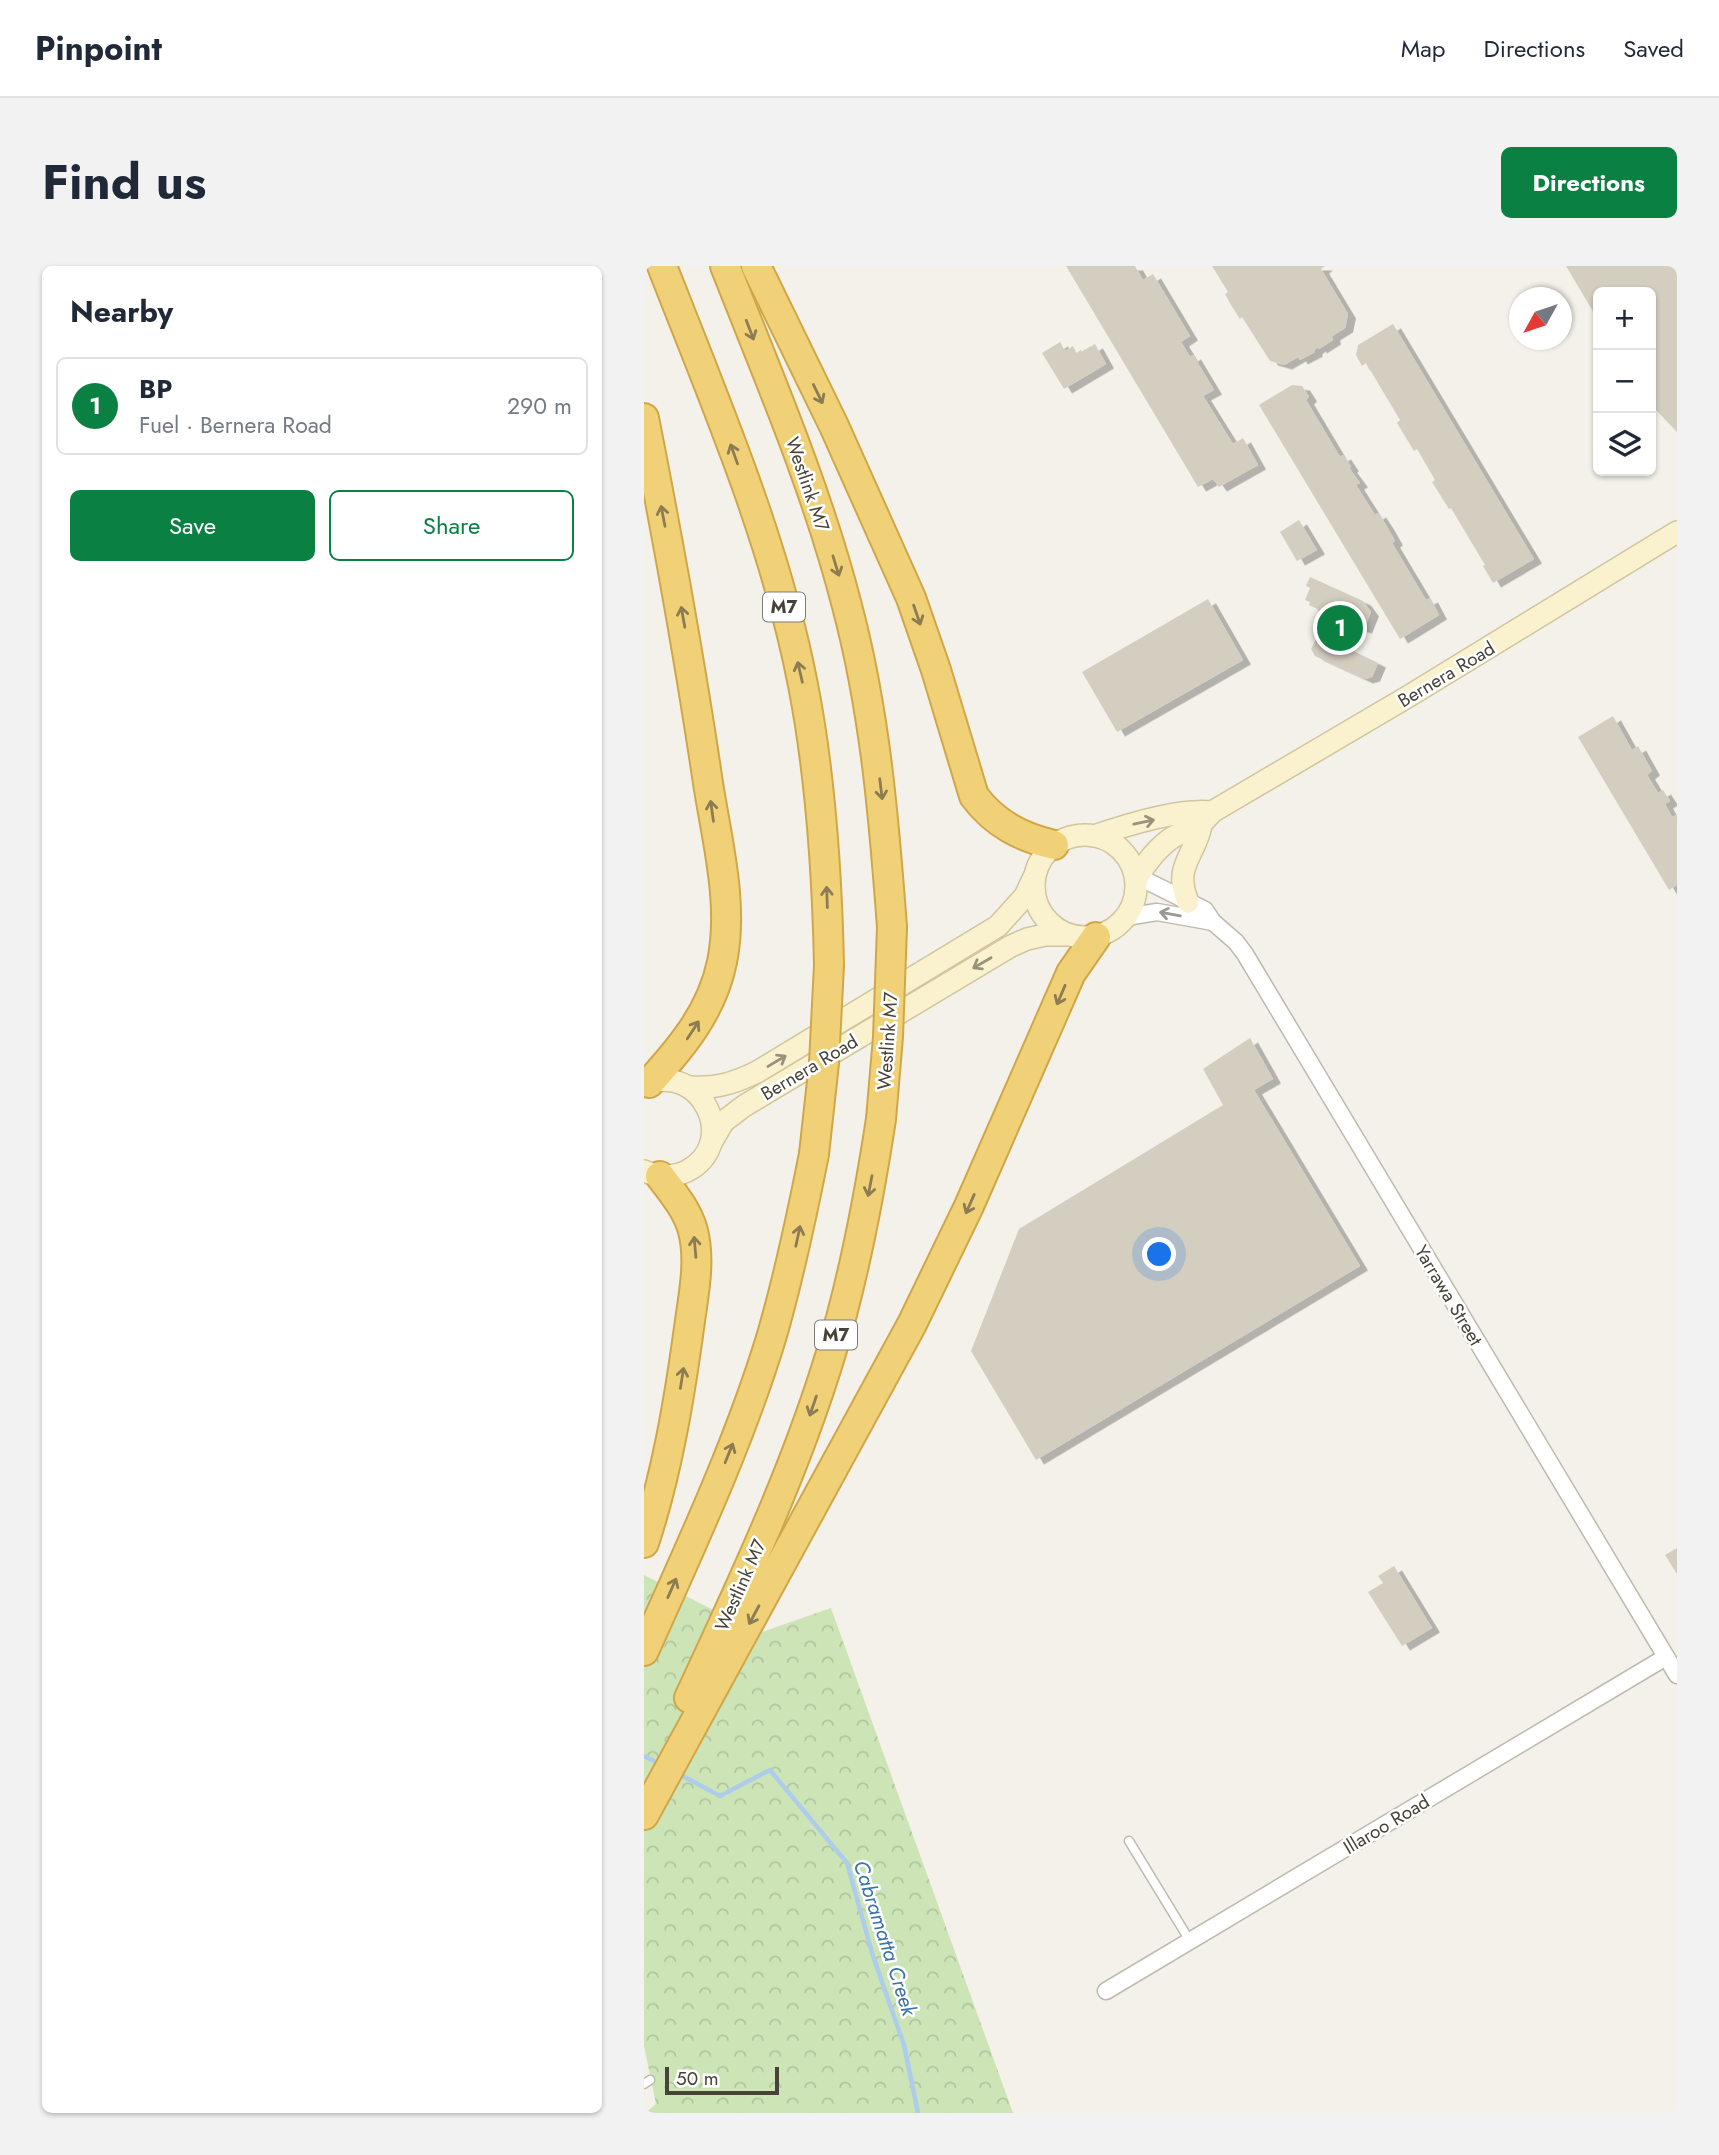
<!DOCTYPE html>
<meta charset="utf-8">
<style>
:root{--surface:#fff;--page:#f2f2f3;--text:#1f2937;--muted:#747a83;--line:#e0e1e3;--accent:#0b8043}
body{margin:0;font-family:Jost,sans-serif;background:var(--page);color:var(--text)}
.controls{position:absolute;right:21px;top:21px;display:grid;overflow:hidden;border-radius:10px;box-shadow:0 2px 5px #0004}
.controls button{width:63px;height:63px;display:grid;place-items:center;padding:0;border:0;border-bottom:2px solid var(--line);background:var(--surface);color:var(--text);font:35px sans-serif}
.compass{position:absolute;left:865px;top:21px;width:63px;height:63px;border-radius:50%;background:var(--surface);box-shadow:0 2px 5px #0004;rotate:230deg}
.scale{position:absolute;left:21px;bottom:18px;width:114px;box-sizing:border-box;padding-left:7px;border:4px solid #474339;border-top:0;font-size:19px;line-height:24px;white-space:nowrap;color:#474339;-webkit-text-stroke:5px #fff;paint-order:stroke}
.you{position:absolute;left:516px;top:989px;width:24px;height:24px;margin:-18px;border:5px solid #fff;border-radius:50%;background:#1a73e8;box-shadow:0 0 0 10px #1a73e833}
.badge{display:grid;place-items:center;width:46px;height:46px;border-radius:50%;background:var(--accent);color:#fff;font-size:23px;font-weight:700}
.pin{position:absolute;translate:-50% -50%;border:4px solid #fff;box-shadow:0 2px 7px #0006}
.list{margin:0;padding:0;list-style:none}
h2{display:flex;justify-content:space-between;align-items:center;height:91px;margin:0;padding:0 28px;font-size:30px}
h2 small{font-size:23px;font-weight:400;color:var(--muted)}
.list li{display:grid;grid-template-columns:46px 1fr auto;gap:21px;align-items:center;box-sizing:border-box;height:98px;margin:0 14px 14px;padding:0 14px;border:2px solid var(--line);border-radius:10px}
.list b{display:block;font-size:26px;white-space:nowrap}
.list p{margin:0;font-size:23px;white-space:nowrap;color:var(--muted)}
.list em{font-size:23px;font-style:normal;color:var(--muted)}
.actions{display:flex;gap:14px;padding:21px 28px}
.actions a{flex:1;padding:16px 0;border:2px solid var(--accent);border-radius:10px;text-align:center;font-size:24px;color:var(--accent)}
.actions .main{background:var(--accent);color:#fff}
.icon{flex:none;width:38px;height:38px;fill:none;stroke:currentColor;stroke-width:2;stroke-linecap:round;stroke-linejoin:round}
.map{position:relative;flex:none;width:1033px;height:1847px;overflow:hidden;border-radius:10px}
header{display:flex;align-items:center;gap:42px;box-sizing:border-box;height:98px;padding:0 35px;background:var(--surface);border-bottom:2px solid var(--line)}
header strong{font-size:33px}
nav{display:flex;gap:38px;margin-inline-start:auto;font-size:24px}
.intro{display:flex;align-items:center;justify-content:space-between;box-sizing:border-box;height:168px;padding:0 42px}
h1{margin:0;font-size:49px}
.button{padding:18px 32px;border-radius:10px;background:var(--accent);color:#fff;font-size:24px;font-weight:700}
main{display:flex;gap:42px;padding:0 42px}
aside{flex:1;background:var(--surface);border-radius:10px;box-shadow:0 2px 5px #0004}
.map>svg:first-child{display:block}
.forest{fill:url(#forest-crowns)}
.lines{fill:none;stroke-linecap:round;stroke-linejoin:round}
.stream{stroke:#adcdea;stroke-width:4.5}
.building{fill:#d4cec1;filter:url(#shadow)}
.lane-casing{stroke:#bebaae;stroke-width:11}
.street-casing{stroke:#bebaae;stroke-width:19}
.secondary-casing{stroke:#cfc69e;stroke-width:24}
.highway-casing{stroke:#d0a748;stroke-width:32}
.lane{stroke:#fff;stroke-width:8}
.street{stroke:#fff;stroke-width:16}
.secondary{stroke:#faf2ce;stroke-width:21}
.highway{stroke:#f1d178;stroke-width:28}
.highway-bridge-casing{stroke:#d0a748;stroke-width:32;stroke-linecap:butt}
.highway-bridge{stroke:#f1d178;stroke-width:28}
.oneway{stroke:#8b7c52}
.oneway2{stroke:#98927c}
.oneway3{stroke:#9a9892}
.labels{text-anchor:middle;stroke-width:5;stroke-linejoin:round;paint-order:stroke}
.shield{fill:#fff;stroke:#7e7b74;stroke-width:2}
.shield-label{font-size:18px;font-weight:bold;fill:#474339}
.street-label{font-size:19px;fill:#474339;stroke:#fff}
.water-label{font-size:21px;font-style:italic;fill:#3b74aa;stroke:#fff}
</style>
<header>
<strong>Pinpoint</strong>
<nav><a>Map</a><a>Directions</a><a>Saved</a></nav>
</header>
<div class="intro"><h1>Find us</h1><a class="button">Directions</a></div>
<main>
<aside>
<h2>Nearby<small></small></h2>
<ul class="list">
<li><span class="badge">1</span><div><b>BP</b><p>Fuel · Bernera Road</p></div><em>290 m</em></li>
</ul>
<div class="actions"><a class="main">Save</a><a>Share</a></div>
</aside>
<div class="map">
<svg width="1033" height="1847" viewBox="0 0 1033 1847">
<defs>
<pattern id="forest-crowns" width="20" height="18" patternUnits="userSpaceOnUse" patternTransform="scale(1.75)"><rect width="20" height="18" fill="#cde4b7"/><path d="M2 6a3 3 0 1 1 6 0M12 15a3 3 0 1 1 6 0" fill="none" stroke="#b1c59e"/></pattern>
<filter id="shadow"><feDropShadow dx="8" dy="4.5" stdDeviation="0" flood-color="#0004"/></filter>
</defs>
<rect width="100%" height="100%" fill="#f4f1ea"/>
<path class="forest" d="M0,1309L115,1367L187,1342L369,1847H1L12,1838L0,1780Z"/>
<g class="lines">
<g class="stream">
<path d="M0,1490L16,1498"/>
<path d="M33,1507L76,1530L126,1504L203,1597L229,1690L260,1779L274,1847"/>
</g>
</g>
<g class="building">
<path d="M422,0H491L499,14L509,8L546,70L537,76L546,91L549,89L570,124L559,130L589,178L599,172L614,199L575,221L569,213L554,221Z"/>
<path d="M568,0H681L677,3L704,48L701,62L688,70L689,74L675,83L674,81L670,84L671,86L656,94L654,91L640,99L626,95L598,51L596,53L587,39L581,28L584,26Z"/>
<path d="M922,0H1033V166L1007,139V26H954V54Z"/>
<path d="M749,58L890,293L849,317L839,300L841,299L807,242L805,243L788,216L791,214L773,183L770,185L753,157L756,154L722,97L718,100L712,89L714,79Z"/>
<path d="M416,76L421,85L429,80L433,88L451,78L462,98L420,123L398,87Z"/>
<path d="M648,119L658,120L665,131L662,134L696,191L699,189L707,201L705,202L716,217L712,219L731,249L734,247L742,259L751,275L748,277L782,334L786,332L795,349L756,373L615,139Z"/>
<path d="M655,254L673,284L653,295L636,266Z"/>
<path d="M666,311L719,335L727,346L720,363L710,360L701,381L734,397L728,411L721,413L671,390L667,383L674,369L679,371L689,350L665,339L666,336L661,334L666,322L662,320Z"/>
<path d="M564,333L599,394L473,466L438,406Z"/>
<path d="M969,450L988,484L994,480L1008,505L1003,509L1014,527L1019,524L1026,535L1021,538L1028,551L1033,549V619L1025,624L934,471Z"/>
<path d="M606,772L629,813L610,824L716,1000L392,1194L327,1085L375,963L579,839L559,803Z"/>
<path d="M1033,1282V1308L1021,1289Z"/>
<path d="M750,1300L788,1362L758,1380L724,1326L739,1317L734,1310Z"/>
</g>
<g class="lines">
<defs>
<g id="lane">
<path d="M485,1575L546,1675"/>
<path d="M0,1818L6,1814"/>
</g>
<g id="street">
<path d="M492,614L503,615L561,644L569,656L592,676L601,688L1033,1409"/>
<path d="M482,651L513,646L569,656"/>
<path d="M462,1725L1022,1391"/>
</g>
<g id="secondary">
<circle cx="441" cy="620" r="51"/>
<path d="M450,570C482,559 535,542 568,546"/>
<path d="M492,613C502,597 514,580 531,570C550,560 552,565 568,546L765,430L1033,266"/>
<path d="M544,636C529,600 550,592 557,560"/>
<path d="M46,821C72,823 90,817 113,806L354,660L381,630L390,611"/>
<path d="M67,877L79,856L100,840L367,680L383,673L401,669H425"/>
<path d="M0,905C14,911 28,912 43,905C97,877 57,794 0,819"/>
</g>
<g id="highway">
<path d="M18,0C71,136 131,274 159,419C177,511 183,605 185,699"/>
<path d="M81,0C125,112 173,223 203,340C231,445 240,553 248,661"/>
<path d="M112,0L190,160L267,332L292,404L330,530C351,558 377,571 410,579"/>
<path d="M0,152C24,274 46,395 64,517C73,575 90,638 78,696C68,745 38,781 5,817"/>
<path d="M0,1277C23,1207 35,1135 45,1062C49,1031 57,996 49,965C44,945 29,927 16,910"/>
<path d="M0,1385C46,1282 95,1178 128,1069C145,1010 158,949 170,888"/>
<path d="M45,1432C97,1320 151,1206 187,1087C210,1011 225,932 237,853"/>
<path d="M0,1549L268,1058L325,940L427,707L452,671"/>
</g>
</defs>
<use href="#lane" class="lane-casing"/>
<use href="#street" class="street-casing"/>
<use href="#secondary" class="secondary-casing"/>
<use href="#highway" class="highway-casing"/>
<use href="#lane" class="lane"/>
<use href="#street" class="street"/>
<use href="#secondary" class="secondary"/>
<use href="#highway" class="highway"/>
<defs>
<g id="highway-bridge">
<path d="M237,853L244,771L248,661"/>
<path d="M170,888L180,797L185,699"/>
</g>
</defs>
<use href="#highway-bridge" class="highway-bridge-casing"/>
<use href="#highway-bridge" class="highway-bridge"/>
</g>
<defs><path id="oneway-shaft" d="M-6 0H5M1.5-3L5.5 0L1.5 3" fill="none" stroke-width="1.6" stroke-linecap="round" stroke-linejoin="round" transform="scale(1.75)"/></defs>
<g class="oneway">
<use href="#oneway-shaft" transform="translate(106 64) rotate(69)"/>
<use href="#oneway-shaft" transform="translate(174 128) rotate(64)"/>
<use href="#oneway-shaft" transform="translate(90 188) rotate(-110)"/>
<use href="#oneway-shaft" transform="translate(19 250) rotate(-101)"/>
<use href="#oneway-shaft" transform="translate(192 300) rotate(73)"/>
<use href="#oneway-shaft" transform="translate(273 349) rotate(71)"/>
<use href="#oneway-shaft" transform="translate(39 351) rotate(-100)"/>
<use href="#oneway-shaft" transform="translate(156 406) rotate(-103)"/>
<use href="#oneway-shaft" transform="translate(237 523) rotate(83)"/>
<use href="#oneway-shaft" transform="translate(68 545) rotate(-98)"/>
<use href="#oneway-shaft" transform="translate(183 631) rotate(-92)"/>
<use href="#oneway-shaft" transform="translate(417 729) rotate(113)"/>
<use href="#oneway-shaft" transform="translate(49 764) rotate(-57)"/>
<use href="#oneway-shaft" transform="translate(226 920) rotate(101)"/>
<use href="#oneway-shaft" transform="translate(326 938) rotate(114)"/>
<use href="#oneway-shaft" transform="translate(154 970) rotate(-78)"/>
<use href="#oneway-shaft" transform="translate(51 981) rotate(-95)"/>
<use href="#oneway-shaft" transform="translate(38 1112) rotate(-81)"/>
<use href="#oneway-shaft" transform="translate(169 1140) rotate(109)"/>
<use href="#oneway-shaft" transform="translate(85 1187) rotate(-68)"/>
<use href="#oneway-shaft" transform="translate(28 1322) rotate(-66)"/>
<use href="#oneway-shaft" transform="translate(110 1349) rotate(118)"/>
</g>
<g class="oneway2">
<use href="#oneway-shaft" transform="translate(500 556) rotate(-12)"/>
<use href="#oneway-shaft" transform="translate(338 697) rotate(150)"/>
<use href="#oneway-shaft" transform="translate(133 795) rotate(-31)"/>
</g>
<use class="oneway3" href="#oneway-shaft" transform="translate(526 648) rotate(-170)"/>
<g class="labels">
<g class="shield">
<rect x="119" y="326.5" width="42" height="29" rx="5"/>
<rect x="171" y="1054.5" width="42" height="29" rx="5"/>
</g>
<g class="shield-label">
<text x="140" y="347">M7</text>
<text x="192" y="1075">M7</text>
</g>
<g class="street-label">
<text transform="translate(164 218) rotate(71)" y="7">Westlink M7</text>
<text transform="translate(802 408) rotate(-31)" y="7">Bernera Road</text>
<text transform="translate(243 775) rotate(-86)" y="7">Westlink M7</text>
<text transform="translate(165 801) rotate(-31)" y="7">Bernera Road</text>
<text transform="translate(805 1029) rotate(59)" y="7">Yarrawa Street</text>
<text transform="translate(96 1319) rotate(-66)" y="7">Westlink M7</text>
<text transform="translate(742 1558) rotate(-31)" y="7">Illaroo Road</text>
</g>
<g class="water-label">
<text transform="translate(241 1672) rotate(72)" y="7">Cabramatta Creek</text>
</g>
</g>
</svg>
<div class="controls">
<button>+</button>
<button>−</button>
<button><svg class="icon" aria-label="layers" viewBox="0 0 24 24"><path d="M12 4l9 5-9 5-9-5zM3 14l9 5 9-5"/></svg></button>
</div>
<svg class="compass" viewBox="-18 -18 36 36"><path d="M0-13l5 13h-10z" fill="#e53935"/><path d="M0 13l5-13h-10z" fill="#747a83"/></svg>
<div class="scale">50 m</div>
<div class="you"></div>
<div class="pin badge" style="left:696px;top:362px">1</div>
</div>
</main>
